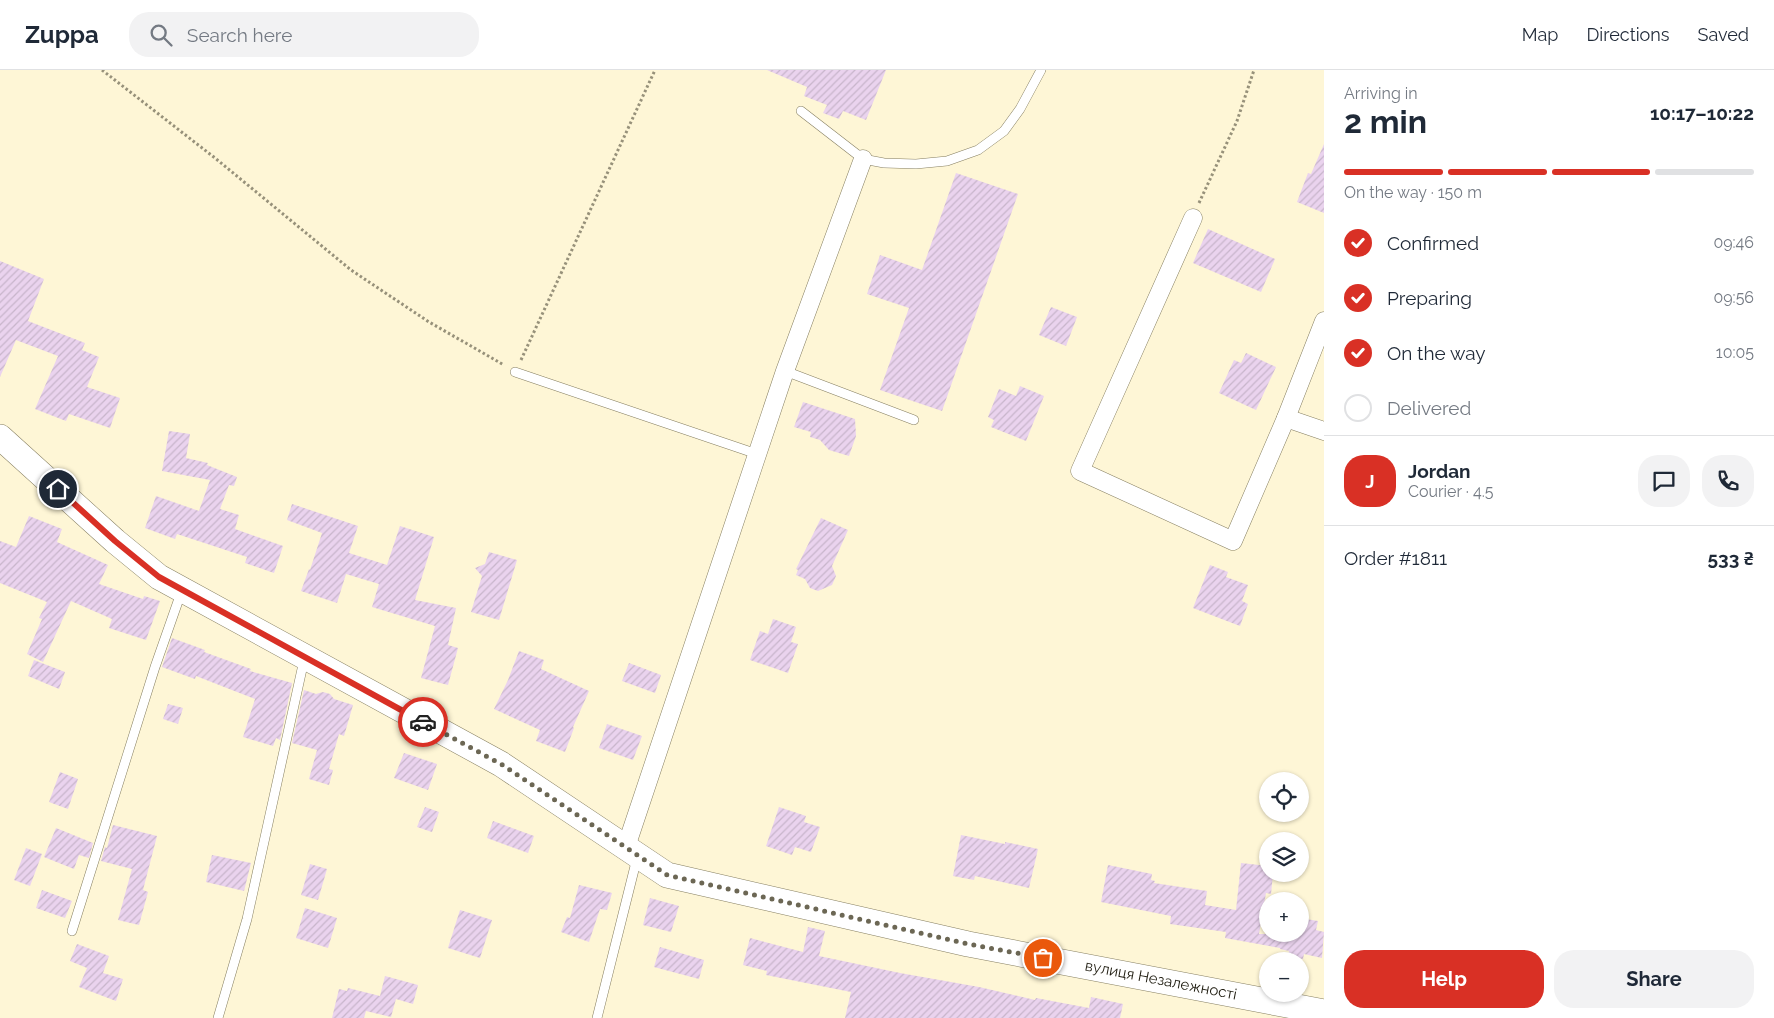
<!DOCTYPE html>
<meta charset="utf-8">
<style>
body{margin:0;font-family:Raleway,sans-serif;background:#f2f2f3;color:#1f2937;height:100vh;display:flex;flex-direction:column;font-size:19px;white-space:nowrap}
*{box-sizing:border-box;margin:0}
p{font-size:16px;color:#747a83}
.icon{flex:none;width:28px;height:28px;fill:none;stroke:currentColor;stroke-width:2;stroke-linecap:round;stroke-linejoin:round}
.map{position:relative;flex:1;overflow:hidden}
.drawer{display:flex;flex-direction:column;background:#fff;width:450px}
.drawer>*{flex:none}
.tools{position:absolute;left:1259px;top:702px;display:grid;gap:10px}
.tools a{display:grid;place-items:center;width:50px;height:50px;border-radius:50%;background:#fff;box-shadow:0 1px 4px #0004;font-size:25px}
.pin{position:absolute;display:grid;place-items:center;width:42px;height:42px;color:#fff;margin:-21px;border:2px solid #fff;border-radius:50%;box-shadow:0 1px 5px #0007}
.courier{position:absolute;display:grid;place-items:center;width:50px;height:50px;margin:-25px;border:4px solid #d93025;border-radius:50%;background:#fff;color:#222;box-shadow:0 1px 6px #0007}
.headline em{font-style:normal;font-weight:700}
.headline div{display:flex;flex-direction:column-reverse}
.headline{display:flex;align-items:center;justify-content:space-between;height:85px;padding:0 20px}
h1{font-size:32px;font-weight:700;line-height:38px}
.bar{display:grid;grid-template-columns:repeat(4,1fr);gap:8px 5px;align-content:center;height:60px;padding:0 20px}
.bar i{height:6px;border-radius:4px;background:#e0e1e3}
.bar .on{background:#d93025}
.bar p{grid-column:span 4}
.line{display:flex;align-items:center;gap:12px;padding:0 20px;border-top:1px solid #e0e1e3}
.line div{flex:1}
.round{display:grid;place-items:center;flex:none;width:52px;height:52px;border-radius:20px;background:#f2f2f3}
ol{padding:0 20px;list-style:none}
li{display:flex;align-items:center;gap:15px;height:55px}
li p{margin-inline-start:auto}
li .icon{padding:5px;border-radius:50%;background:#d93025;color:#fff;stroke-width:4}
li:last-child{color:#747a83}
li i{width:28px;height:28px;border:2px solid #e0e1e3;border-radius:50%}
.action{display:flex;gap:10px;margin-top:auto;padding:10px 20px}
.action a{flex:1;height:58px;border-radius:20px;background:#d93025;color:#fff;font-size:20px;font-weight:700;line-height:58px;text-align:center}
.action a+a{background:#f2f2f3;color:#1f2937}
header{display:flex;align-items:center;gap:30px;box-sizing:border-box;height:70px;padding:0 25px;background:#fff;border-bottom:1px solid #e0e1e3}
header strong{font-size:24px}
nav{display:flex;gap:28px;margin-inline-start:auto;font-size:18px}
.search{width:350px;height:45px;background:#f2f2f3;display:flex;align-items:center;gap:12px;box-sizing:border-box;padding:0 18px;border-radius:20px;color:#747a83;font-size:19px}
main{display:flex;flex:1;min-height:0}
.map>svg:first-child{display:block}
.building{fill:url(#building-hatch)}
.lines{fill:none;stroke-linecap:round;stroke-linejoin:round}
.lane-casing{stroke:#867f61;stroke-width:10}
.street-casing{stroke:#867f61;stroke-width:19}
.secondary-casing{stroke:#867f61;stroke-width:26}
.path{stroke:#97917a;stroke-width:3;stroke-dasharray:2.5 2.5;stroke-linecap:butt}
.lane{stroke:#fff;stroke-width:9}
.street{stroke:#fff;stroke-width:18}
.secondary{stroke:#fff;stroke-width:25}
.done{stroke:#6c6754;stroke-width:5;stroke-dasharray:0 9}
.route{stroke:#d93025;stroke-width:6}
.labels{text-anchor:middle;stroke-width:4;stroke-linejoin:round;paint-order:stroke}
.street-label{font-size:15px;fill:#1d1a0e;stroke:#fff}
</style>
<header>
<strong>Zuppa</strong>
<div class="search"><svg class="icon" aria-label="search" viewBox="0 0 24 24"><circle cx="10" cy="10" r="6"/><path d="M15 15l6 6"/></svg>Search here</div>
<nav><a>Map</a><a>Directions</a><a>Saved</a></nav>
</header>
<main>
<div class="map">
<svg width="1324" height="948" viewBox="0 0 1324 948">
<defs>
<pattern id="building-hatch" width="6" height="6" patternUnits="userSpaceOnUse" patternTransform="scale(1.25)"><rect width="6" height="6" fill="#ead3ee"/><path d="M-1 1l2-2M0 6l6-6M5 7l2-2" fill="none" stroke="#c8b5cb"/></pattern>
</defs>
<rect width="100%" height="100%" fill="#fef6d6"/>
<!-- building -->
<g class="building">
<polygon points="767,0 886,0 866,50 843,41 839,49 823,43 827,35 804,26 807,17"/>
<polygon points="1324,74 1324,143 1297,132 1308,103 1311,104"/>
<polygon points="956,103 1018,124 942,341 880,320 909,238 867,224 880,185 922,200"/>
<polygon points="1208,159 1275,189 1261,222 1193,193"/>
<polygon points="0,191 44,209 28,251 85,273 82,280 99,287 87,317 120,328 110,358 69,344 66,351 35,339 58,286 16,270 0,307"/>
<polygon points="1051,237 1077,247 1066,276 1039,265"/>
<polygon points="1246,283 1276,297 1256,340 1219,323 1234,290 1241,293"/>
<polygon points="1020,316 1044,326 1026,371 991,357 994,350 988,347 999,319 1016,326"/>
<polygon points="803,332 855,349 856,366 849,386 829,380 820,370 810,367 811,362 794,357"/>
<polygon points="169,361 190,364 186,388 208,393 207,395 237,407 234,416 229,415 220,439 239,445 235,459 283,476 274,503 245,493 247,487 177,464 175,469 145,458 156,426 199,441 210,410 162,401"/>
<polygon points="292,434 358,456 349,483 387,495 400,456 434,467 415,530 456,538 448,575 458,578 448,615 421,608 435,556 372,537 379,514 346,504 337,533 301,521 309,499 310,500 322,463 287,450"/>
<polygon points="29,446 62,459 57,472 108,495 99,514 143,529 144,526 160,531 146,570 109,558 112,549 71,531 43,592 27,584 42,549 39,548 47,532 0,513 0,471 16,477"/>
<polygon points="821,448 848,460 832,496 836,506 832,515 818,521 810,518 805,509 796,505 798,500 796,499"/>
<polygon points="489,482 517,490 499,550 471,542 482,506 475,498 485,494"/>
<polygon points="1210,495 1228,502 1226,507 1248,515 1242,531 1248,534 1240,556 1193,538"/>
<polygon points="773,549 796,557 791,572 798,574 788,603 750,590 760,561 768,564"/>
<polygon points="172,568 205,580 204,582 251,599 250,601 292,613 280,670 276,668 273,676 243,667 255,629 196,606 195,609 162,597"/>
<polygon points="519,581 544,590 541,599 589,621 573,657 574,658 565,682 536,671 540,660 494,639 508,610"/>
<polygon points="34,590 65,602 59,619 28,606"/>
<polygon points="629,593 661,605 655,623 622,611"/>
<polygon points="304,620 316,624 323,622 330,624 334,629 353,635 344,666 339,664 329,699 333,700 329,715 309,709 317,680 292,673"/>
<polygon points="168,634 183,638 178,654 163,649"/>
<polygon points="607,654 642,666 633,690 599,678"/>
<polygon points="404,683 437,694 428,720 394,708"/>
<polygon points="60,702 78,709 68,739 49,732"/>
<polygon points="425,737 439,742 432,762 417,757"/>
<polygon points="779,737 806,746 804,752 820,757 811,782 795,777 792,785 766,776"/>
<polygon points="493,751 534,766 528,783 487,768"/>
<polygon points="113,755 157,766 143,820 148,822 139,855 118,850 132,799 101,791 105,777 107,778"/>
<polygon points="56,758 93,773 89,788 79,785 74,799 44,787"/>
<polygon points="961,765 1005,774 1005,772 1038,779 1029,818 975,806 974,810 953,806"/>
<polygon points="26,778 42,784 30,816 14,810"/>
<polygon points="212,785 251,793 244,821 206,812"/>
<polygon points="1241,793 1268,796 1268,804 1273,804 1271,824 1266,823 1259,864 1300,864 1300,848 1318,851 1316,860 1324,862 1322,888 1304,884 1303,889 1288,886 1289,881 1280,879 1280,878 1225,868 1226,862 1170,854 1171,846 1101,832 1108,795 1152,804 1151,810 1155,811 1154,813 1207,821 1205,835 1236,840"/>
<polygon points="310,794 327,799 318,830 301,825"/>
<polygon points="579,815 612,823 607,840 600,839 589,872 561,862 567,847 570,848"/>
<polygon points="42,820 72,831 65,848 36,838"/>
<polygon points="650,828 679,836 671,862 643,855"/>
<polygon points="305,838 337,848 328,878 296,868"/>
<polygon points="460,840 492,850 480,888 448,878"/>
<polygon points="808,857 825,861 819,886 900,903 979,917 1035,930 1036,928 1089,938 1091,927 1123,934 1120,948 845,948 851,922 766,905 767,901 743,895 750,868 803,882"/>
<polygon points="77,874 109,886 103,903 123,909 116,931 79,917 87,898 70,891"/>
<polygon points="660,877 704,890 699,909 654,897"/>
<polygon points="385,906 418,915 413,934 396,929 391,947 366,941 364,948 332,948 339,919 347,921 348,918 380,926"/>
</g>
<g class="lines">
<defs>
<g id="lane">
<polyline points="801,41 863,89 884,93 916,94 947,91 978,80 1004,61 1020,39 1041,0"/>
<polyline points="785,301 914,350"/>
<polyline points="515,302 757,384"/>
<polyline points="72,861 155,597 182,520"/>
<polyline points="218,948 247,849 304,590"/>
<polyline points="597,948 637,788"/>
</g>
<g id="street">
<polyline points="1193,148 1080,401 1233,471 1286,348 1324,251"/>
<polyline points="1286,348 1324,361"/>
<polyline points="626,777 785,301 863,89"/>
</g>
<polyline id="secondary" points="0,367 115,471 159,507 501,694 667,805 968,874 1324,942"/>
</defs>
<!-- lane casing -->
<use href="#lane" class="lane-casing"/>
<!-- street casing -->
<use href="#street" class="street-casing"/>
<!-- secondary casing -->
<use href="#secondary" class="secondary-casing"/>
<!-- path -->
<g class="path">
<polyline points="102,0 215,88 351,200 429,252 504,295"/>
<polyline points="1199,133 1237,51 1254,0"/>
<polyline points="521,290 655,0"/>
</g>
<!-- lane -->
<use href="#lane" class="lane"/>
<!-- street -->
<use href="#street" class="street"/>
<!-- secondary -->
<use href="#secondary" class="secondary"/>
</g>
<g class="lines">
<!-- done -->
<polyline class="done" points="423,652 501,694 667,805 968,874 1043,888"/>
<!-- route -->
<polyline class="route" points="58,419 115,471 159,507 423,652"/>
</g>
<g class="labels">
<!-- street labels -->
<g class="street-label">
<text transform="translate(1161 910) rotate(11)" y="5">вулиця Незалежності</text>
</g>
</g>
</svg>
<div class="tools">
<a><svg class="icon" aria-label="locate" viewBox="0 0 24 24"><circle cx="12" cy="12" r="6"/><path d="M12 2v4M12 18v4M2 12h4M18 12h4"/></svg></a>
<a><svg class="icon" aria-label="layers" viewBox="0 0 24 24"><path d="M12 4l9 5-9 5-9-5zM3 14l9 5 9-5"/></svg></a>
<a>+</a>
<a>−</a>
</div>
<div class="pin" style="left:1043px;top:888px;background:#ea580c"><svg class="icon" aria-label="bag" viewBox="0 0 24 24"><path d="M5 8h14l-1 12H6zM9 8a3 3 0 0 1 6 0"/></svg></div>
<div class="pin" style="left:58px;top:419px;background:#1f2937"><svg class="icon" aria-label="home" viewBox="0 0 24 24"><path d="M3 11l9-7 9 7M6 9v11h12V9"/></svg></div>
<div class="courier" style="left:423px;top:652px"><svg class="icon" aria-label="car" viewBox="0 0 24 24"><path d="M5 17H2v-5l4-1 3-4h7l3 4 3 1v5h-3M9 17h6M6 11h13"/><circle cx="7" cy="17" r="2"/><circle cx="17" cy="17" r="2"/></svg></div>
</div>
<section class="drawer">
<div class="headline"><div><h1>2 min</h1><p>Arriving in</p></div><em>10:17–10:22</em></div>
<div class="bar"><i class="on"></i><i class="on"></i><i class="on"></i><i></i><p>On the way · 150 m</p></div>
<ol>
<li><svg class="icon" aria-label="check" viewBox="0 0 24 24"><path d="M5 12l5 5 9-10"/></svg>Confirmed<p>09:46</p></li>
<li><svg class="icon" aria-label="check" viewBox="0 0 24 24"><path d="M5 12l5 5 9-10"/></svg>Preparing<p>09:56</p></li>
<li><svg class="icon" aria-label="check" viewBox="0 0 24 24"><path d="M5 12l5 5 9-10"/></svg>On the way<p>10:05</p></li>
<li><i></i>Delivered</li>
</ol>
<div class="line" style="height:90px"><b class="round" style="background:#d93025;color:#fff">J</b><div><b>Jordan</b><p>Courier · 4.5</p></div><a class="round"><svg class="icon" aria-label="chat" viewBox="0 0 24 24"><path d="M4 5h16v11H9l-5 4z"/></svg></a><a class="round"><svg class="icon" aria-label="phone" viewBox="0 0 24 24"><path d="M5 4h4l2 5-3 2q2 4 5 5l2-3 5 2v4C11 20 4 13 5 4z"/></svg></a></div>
<div class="line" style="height:65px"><div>Order #1811</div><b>533 ₴</b></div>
<div class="action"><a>Help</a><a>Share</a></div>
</section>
</main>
